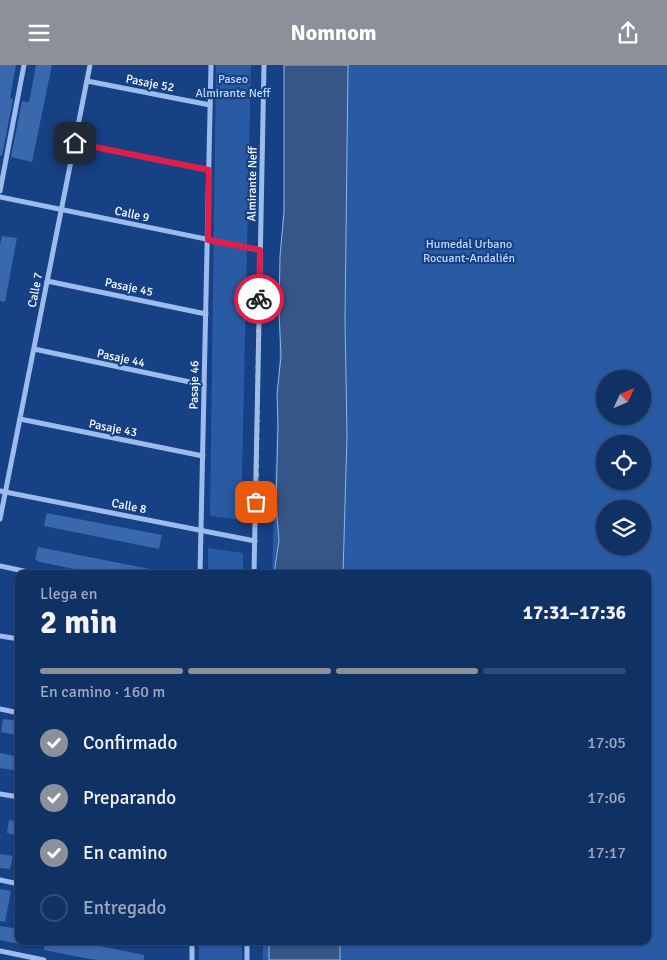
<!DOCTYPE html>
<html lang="es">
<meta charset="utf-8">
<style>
body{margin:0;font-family:Signika,sans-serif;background:#1e3d6c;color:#f1f3f6;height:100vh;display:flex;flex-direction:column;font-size:19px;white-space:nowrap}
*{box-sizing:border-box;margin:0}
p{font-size:16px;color:#9ca9be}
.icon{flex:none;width:28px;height:28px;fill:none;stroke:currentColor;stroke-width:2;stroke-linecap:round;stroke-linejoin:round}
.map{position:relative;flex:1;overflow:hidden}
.side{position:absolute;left:15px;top:505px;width:636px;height:375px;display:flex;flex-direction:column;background:#103163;border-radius:10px;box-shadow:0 1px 4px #0004,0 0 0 1px #304c78}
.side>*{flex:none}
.needle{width:32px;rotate:46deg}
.tools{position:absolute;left:596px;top:305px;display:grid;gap:10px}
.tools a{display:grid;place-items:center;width:55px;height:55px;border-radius:50%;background:#103163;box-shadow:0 1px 4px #0004,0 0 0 1px #304c78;font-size:25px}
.pin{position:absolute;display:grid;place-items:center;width:42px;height:42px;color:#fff;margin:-21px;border-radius:10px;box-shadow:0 2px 8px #0006}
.courier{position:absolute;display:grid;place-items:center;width:50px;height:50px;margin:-25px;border:4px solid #e11d48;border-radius:50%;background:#fff;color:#222;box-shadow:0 1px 6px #0007}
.headline em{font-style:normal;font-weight:700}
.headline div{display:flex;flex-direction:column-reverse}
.headline{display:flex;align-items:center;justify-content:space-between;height:85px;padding:0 25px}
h1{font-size:32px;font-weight:700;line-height:38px}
.bar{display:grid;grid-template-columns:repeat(4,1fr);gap:8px 5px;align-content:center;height:60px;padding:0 25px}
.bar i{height:6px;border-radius:4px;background:#304c78}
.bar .current{background:#8c9099}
.bar p{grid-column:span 4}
ol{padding:0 25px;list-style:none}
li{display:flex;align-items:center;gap:15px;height:55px}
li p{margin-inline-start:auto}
li .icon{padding:5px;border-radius:50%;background:#8c9099;color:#fff;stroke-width:4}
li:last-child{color:#9ca9be}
li i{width:28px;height:28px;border:2px solid #304c78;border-radius:50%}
header{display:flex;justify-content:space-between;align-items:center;height:65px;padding:0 25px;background:#8c9099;color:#fff;font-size:22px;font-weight:700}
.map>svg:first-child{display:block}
.green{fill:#295aa4;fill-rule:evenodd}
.water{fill:#365688;stroke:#8db6f0}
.building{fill:#3a68ac}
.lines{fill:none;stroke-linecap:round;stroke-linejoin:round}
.minor{stroke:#9bbced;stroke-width:5}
.done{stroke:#adbcd4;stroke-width:5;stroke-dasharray:0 9}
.route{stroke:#e11d48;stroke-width:6}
.labels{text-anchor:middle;stroke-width:4.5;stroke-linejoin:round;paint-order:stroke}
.park-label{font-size:12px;fill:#c0d8fa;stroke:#164184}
.street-label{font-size:12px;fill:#fff;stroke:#164184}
</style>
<header><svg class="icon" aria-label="menu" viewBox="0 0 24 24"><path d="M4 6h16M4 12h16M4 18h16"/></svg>Nomnom<svg class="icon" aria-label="share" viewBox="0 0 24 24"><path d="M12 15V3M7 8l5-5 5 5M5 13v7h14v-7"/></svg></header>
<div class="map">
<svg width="667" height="895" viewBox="0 0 667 895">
<rect width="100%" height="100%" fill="#164184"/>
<!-- green -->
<g class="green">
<polygon points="216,0 251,0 241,455 210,451"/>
<path d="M284,0H667V895H263V876H648V509H272L280,262V191L284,135ZM605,314H642V351H605ZM605,379H642V416H605ZM605,444H642V481H605Z"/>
<polygon points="208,483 243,488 243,509 208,509"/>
<rect x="199" y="876" width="43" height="19"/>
</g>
<!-- water -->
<g class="water">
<polygon points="284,0 348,0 345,255 347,371 343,509 274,509 279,475 276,439 278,361 277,329 281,291 279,247 280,191 284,147"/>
<rect x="269" y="876" width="71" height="19"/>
</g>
<!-- building -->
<g class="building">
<polygon points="0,0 16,0 10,33 13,34 2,91 0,90"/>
<polygon points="36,0 52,0 32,97 11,92 22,36 29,37"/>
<polygon points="2,171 17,173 5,237 0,236 0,180"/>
<polygon points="47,448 162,470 159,484 44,461"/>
<polygon points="38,482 150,504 150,509 98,509 40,497 35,495"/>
<polygon points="3,654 19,656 19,671 1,667"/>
<polygon points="0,688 19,692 19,706 0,703"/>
<polygon points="9,755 19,757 19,771 7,768"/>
<polygon points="0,789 13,791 10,804 0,803"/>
<polygon points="0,824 11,826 5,857 0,856"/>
<polygon points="0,861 19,864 19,879 0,875"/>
<polygon points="46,876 75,876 90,879 144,890 144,895 97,895 74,891 44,885"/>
</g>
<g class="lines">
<!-- minor -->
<g class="minor">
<polyline points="87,16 210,40"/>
<polyline points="75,78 209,105"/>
<polyline points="0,126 24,0"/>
<polyline points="0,132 260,185"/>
<polyline points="47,216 206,249"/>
<polyline points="34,284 204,320"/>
<polyline points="20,354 203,391"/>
<polyline points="0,426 255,476"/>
<polyline points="0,454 90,0"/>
<polyline points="0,501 38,509"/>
<polyline points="200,509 211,0"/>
<polyline points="254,509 264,0"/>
<polyline points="0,571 19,574"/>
<polyline points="0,644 19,648"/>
<polyline points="0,729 19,732"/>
<polyline points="0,815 19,819"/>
<polyline points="0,886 44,895"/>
<polyline points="192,895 192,876"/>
<polyline points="247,895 247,876"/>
</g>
</g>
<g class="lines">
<!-- done -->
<polyline class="done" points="256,437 259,234"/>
<!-- route -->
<polyline class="route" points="75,78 209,105 208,175 260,185 259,234"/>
</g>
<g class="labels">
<!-- park labels -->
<g class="park-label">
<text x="233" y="18">Paseo<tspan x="233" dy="14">Almirante Neff</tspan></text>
<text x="469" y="183">Humedal Urbano<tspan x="469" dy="14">Rocuant-Andalién</tspan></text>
</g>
<!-- street labels -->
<g class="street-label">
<text transform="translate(150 18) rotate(11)" y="4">Pasaje 52</text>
<text transform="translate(252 119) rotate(-89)" y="4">Almirante Neff</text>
<text transform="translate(132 149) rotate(12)" y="4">Calle 9</text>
<text transform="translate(129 222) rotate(12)" y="4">Pasaje 45</text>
<text transform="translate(35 225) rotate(-79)" y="4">Calle 7</text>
<text transform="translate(121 293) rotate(12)" y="4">Pasaje 44</text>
<text transform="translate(194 320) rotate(-89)" y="4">Pasaje 46</text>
<text transform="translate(113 363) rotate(11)" y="4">Pasaje 43</text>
<text transform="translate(129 441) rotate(11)" y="4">Calle 8</text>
</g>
</g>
</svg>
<div class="tools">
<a><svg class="needle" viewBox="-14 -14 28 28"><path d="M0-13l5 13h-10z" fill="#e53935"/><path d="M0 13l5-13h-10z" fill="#9ca9be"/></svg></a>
<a><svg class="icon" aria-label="locate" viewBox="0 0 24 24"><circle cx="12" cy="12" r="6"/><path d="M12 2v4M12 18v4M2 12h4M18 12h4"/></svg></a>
<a><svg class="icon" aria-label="layers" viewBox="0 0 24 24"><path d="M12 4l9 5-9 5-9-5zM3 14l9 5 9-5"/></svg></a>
</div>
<div class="pin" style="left:256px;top:437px;background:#ea580c"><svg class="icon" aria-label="bag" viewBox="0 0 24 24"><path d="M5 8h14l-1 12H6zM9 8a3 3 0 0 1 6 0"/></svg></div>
<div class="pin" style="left:75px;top:78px;background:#1f2937"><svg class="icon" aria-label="home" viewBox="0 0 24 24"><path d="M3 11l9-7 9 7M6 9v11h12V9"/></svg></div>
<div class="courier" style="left:259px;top:234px"><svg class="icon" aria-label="bike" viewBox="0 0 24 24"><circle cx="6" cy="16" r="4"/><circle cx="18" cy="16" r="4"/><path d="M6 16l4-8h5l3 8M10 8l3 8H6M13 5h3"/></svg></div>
<section class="side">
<div class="headline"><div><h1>2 min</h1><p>Llega en</p></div><em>17:31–17:36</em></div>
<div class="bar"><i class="current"></i><i class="current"></i><i class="current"></i><i></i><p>En camino · 160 m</p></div>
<ol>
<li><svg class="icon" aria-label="check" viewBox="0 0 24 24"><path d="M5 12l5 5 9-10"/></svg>Confirmado<p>17:05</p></li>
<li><svg class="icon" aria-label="check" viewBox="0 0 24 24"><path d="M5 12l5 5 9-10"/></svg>Preparando<p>17:06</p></li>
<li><svg class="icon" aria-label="check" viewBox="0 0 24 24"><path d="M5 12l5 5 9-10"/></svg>En camino<p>17:17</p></li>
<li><i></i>Entregado</li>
</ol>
</section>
</div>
